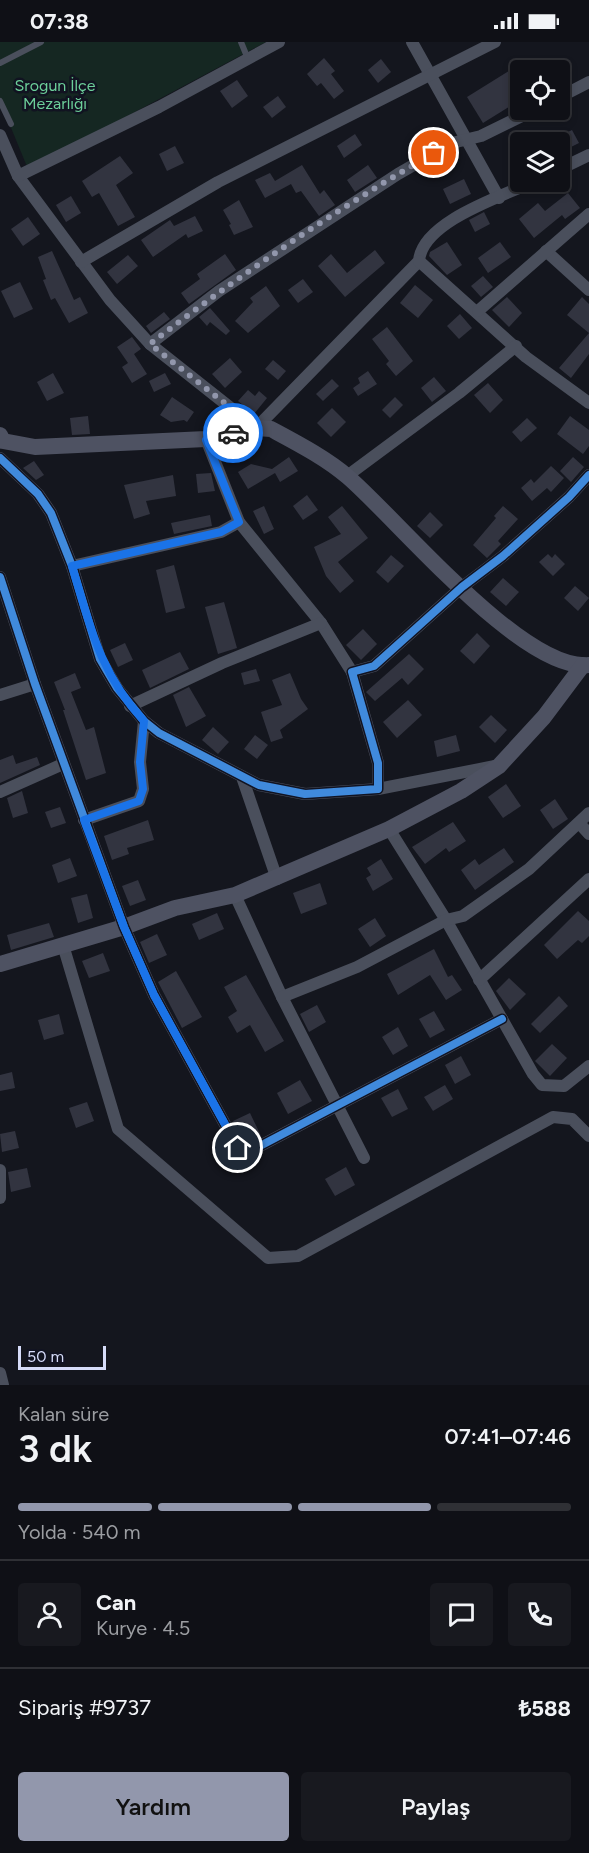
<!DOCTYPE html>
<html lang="tr">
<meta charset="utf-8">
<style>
body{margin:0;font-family:Figtree,sans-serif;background:#18191f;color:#f1f3f6;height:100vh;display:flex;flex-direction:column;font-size:22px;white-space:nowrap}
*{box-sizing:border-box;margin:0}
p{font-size:20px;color:#9b9da1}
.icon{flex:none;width:33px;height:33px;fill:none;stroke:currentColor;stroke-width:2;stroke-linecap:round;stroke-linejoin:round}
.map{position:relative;height:1343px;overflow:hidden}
.sheet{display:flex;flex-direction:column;background:#0f1016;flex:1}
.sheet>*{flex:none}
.controls{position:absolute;left:510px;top:18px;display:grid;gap:12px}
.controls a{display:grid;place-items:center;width:60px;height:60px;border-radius:6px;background:#0f1016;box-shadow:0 3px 9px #0003,0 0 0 2px #2f3035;font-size:30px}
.scale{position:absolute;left:18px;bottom:15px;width:88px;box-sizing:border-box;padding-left:6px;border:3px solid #d6dcf9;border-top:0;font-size:16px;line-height:21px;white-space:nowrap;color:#d6dcf9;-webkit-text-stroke:4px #111321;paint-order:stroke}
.pin{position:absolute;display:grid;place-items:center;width:51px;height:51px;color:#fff;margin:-26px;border:3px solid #fff;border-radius:50%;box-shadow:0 2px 6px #0007}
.courier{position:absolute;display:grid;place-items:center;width:60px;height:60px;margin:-30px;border:4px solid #1a73e8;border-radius:50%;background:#fff;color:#222;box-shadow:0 2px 8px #0007}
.summary em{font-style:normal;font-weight:600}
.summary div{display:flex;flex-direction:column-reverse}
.summary{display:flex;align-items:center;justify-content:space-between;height:102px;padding:0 18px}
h1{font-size:39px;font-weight:600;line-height:45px}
.bar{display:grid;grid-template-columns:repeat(4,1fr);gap:9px 6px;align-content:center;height:72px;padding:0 18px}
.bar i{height:8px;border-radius:4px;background:#2f3035}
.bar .active{background:#9297ac}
.bar p{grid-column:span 4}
.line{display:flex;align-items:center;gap:15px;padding:0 18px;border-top:2px solid #2f3035}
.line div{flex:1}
.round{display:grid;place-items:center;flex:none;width:63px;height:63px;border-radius:6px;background:#18191f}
.action{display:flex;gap:12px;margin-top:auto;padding:12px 18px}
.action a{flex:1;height:69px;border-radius:6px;background:#9297ac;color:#111;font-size:24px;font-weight:600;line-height:69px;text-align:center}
.action a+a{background:#18191f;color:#f1f3f6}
.status{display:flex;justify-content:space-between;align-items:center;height:42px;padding:0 30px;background:#0f1016;direction:ltr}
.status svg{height:16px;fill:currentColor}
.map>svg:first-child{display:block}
.green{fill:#152722}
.building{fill:#323440}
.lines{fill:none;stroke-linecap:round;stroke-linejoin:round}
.lane{stroke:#4a4f5c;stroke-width:6}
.street{stroke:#4a4f5c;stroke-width:12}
.secondary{stroke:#4e5262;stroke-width:16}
.cycleway-casing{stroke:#111321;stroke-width:11}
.cycleway{stroke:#408adc;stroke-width:8}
.done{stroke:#9297ac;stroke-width:6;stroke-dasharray:0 10.8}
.route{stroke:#1a73e8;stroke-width:8}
.labels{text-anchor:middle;stroke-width:5;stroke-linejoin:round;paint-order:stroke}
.park-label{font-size:16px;fill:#6ccf9a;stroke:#111321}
</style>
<div class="status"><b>07:38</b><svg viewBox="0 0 49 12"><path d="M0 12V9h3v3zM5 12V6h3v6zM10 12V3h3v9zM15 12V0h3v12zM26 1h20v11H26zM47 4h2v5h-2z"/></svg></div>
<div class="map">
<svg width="589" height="1343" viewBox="0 0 589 1343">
<rect width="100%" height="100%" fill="#14161e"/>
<!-- green -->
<polygon class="green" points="0,0 266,0 28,127 0,59"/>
<!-- building -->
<g class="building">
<polygon points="324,16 335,29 331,32 344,49 334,57 321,41 317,44 307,32"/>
<polygon points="381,17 391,30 378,41 368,28"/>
<polygon points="520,22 520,58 483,81 467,55"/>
<polygon points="237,38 248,54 232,66 220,49"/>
<polygon points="278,54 286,65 272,76 263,65"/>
<polygon points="572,88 579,101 567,107 560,94"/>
<polygon points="355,92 362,103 344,116 337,104"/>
<polygon points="175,104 184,121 167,129 159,112"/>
<polygon points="120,114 133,131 116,143 135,175 118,184 99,151 92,155 82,139"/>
<polygon points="302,123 320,152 324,148 335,163 319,174 301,149 296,151 291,142 265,156 255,138 270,131 275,139"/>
<polygon points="368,123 377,136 355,150 347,138"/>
<polygon points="464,137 471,152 450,162 443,147"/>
<polygon points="568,151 580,166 565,177 562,173 534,196 519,177 538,161 545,169"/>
<polygon points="71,154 81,171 66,180 56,163"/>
<polygon points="239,158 253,185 234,193 229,183 231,182 223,168"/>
<polygon points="484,170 490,182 475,190 469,178"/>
<polygon points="195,174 203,189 188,196 186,192 153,215 141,198 170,178 174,184"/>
<polygon points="28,175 40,192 23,204 11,187"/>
<polygon points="447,200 462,223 447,233 429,214 430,210"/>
<polygon points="500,200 511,215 488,231 478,216"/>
<polygon points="375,208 385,221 345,255 318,224 331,212 347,231"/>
<polygon points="52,209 74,258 80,255 88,271 69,281 55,256 51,258 43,238 46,237 38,215"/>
<polygon points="225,212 236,228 189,262 181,251 200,237 197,232"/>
<polygon points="128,213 138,224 117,242 107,230"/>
<polygon points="483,234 493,245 481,255 471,244"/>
<polygon points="303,237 313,250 298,261 288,248"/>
<polygon points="20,240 33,267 14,276 1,249"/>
<polygon points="415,243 433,258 418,276 400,261"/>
<polygon points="266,244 280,264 248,291 235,279 253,260 250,256"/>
<polygon points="507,255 522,271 509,285 492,268"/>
<polygon points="582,255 589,262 589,312 571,336 559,326 589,291 567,273"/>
<polygon points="210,266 230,289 226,293 210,280 207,284 199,275"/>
<polygon points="164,270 170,277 151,291 146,284"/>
<polygon points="460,272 472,286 459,297 447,284"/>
<polygon points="387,285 413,319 396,334 386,322 389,319 372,297"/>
<polygon points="132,295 141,307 134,312 147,332 132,341 122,325 128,321 117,305"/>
<polygon points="230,316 242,330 225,346 212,332"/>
<polygon points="273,318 286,329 278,338 265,327"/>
<polygon points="368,329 377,342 358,354 353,346 360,341 358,336"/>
<polygon points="53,331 64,351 47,359 37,340"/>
<polygon points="165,331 171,342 154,350 149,339"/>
<polygon points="434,335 446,349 432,360 421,346"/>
<polygon points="332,337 339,344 323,359 316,352"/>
<polygon points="488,341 503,358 490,371 474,353"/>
<polygon points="248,348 255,354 259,349 267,356 254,372 238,359"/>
<polygon points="172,355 194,370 187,380 184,378 171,380 160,373"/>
<polygon points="395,355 403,363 390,376 382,368"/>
<polygon points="332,366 346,380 331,395 317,381"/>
<polygon points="88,374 90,392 72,393 70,376"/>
<polygon points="570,374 589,388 589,404 583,412 557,392"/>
<polygon points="527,376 537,386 521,400 512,390"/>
<polygon points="289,415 298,429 280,440 275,431 248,447 238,430 251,422 272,427"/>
<polygon points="573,415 584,425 571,440 560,429"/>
<polygon points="34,419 44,433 36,438 23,426"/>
<polygon points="551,424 564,436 551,450 547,446 532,459 521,446 531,437 534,441"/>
<polygon points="211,431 215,449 198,451 196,432"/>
<polygon points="173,433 176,454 146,459 150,472 134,477 124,443"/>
<polygon points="307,453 318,468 303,478 293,464"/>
<polygon points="264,464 274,487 264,492 253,469"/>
<polygon points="342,464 368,496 338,520 354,539 340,551 326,534 314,505 341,492 328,475"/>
<polygon points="503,464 518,477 498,499 501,502 487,516 473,503 496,476 494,474"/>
<polygon points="430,470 443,483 430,496 417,484"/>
<polygon points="210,473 212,484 174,492 171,481"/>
<polygon points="548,512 552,516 555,512 565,522 553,534 539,520"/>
<polygon points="391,513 404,524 388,541 376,530"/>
<polygon points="174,523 185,566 166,571 156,528"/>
<polygon points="503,536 519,550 506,564 490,550"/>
<polygon points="575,544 589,556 578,569 564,556"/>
<polygon points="224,560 237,606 218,612 205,565"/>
<polygon points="363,587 377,602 361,618 346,603"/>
<polygon points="477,591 490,604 474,622 460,609"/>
<polygon points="125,601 133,618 118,625 110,608"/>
<polygon points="180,610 189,627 150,646 142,628"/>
<polygon points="409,612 424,627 408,643 402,636 375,659 366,650"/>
<polygon points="256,627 260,639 244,643 241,631"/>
<polygon points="75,631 81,646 71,650 86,688 94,685 106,731 86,738 63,668 65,668 54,640"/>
<polygon points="290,631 301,657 308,667 280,688 283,696 271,700 261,670 282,663 272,638"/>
<polygon points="189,645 206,674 186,685 173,653"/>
<polygon points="408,658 422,673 397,696 383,680"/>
<polygon points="491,673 507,688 495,701 479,685"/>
<polygon points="213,685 229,700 218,712 202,698"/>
<polygon points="255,693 268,703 257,717 244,707"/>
<polygon points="456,693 460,709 437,715 434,699"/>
<polygon points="13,713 16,722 37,715 40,723 0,741 0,718"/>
<polygon points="506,742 521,764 503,776 488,755"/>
<polygon points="22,749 28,771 13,776 7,756"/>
<polygon points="555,757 568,777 553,787 540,768"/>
<polygon points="60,765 66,781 51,786 45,770"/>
<polygon points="148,778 154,798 127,806 129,812 112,818 104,794"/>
<polygon points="453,780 466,799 449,810 446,806 425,822 412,805"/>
<polygon points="504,806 514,820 475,848 461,828 475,817 479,823"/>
<polygon points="70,816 77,834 58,841 52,823"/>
<polygon points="381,817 393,837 373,849 366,836 371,833 367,826"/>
<polygon points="138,838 146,858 130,864 122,844"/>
<polygon points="320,841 327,862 301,872 293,851"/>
<polygon points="87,852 93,876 78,881 71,856"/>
<polygon points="578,869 589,879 589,894 582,901 578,898 557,917 544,903"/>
<polygon points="217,871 224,887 199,898 192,882"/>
<polygon points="375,876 386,894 370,905 358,887"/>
<polygon points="49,881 54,895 11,908 7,893"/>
<polygon points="157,892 167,913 149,921 140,900"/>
<polygon points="434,907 448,935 452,933 462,948 446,958 430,933 398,953 387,932"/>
<polygon points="103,911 110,929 89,936 82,919"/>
<polygon points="176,929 202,975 182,986 158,940"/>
<polygon points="246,933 284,999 265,1010 250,983 237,991 228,975 237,969 224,945"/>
<polygon points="509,936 526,952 510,968 496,949"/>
<polygon points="559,954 568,964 540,991 531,982"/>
<polygon points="317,963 326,980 309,990 300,972"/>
<polygon points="434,969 445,988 430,996 419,977"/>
<polygon points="59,972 64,992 44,998 38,978"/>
<polygon points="398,985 408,1004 393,1013 382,995"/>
<polygon points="552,1002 567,1016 550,1034 535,1019"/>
<polygon points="461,1014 471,1033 455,1042 445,1023"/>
<polygon points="12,1030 15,1046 0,1049 0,1033"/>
<polygon points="300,1038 312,1059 288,1072 277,1051"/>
<polygon points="445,1043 453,1057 433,1069 424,1055"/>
<polygon points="398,1047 408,1067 392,1075 381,1056"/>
<polygon points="87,1060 94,1079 76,1086 69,1066"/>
<polygon points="250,1071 261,1094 247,1100 243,1099 233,1079"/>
<polygon points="15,1089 19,1106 2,1110 0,1092"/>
<polygon points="346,1125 355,1143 335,1154 325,1137"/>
<polygon points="27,1126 31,1145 11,1150 8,1130"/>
</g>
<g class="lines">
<!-- lane -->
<g class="lane">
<polyline points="241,0 248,17"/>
<polyline points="0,21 41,0"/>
<polyline points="0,59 11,82"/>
</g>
<!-- street -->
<g class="street">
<polyline points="412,0 499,156"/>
<polyline points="560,55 589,40"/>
<path d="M0,93L18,134L110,258L150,302L256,386L419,219C422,180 500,155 533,140"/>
<polyline points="560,127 589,113"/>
<polyline points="18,134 159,65 279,0"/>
<polyline points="546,209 589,248"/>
<polyline points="419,219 526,315 589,361"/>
<polyline points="81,220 218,140 495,0"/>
<polyline points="478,269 589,172"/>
<polyline points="150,302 219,249 398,132 452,101 481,94 534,68"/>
<polyline points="206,397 239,480 321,581 352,630"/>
<polyline points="0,416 38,452 51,471 72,524 100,617 117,646 144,679 159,691 259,743 305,752 378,747 378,721 352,630 374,624 462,545 503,514 569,455 589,433"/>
<polyline points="347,434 459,351 516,304"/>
<polyline points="72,524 221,490 239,480"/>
<polyline points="0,535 35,642 124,885 154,953 238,1106 247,1108 258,1105 502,977"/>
<polyline points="0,653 35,642"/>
<polyline points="130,664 222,621 321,581"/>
<polyline points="242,735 277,837"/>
<polyline points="378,747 495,724"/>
<polyline points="0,750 63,722"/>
<polyline points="84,778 139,759 143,747 140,720 144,679"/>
<polyline points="579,781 589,792"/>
<polyline points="389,787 446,878 533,1032 542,1043 564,1044 589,1024"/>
<polyline points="235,853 282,955 364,1116"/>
<polyline points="63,903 118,1087 268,1216 298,1214 553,1075 572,1077 589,1094"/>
<polyline points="479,938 589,837"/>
<polyline points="282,955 357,925 446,878 463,874 529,827 589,771"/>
<polyline points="0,1128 0,1156"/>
<polyline points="0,1331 3,1343"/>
</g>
<!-- secondary -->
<g class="secondary">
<path d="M0,393L3,399L35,405L206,397L256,386L271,387C297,401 326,416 348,435C399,479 523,630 589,623"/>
<polyline points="0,922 124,885 175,866 235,853 389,787 461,749 499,724 544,675 583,623"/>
</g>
<defs>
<g id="cycleway">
<polyline points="0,416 38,452 51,471 72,524 100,617 117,646 144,679 159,691 259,743 305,752 378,747 378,721 352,630 374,624 462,545 503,514 569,455 589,433"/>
<polyline points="0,535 35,642 124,885 154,953 238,1106 247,1108 258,1105 502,977"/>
</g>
</defs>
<!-- cycleway casing -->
<use href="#cycleway" class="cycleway-casing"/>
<!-- cycleway -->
<use href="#cycleway" class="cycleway"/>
</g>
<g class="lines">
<!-- done -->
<path class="done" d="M233,391L256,386L150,302C241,232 335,168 434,111"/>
<!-- route -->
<path class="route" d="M233,391L206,398L239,480L221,490L72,524C90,584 100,632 144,679L140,720L143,747L139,759L84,778L124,885L154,953L238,1106"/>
</g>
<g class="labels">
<!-- park labels -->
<g class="park-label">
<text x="55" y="49">Srogun İlçe<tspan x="55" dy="18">Mezarlığı</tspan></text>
</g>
</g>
</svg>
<div class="controls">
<a><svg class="icon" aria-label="locate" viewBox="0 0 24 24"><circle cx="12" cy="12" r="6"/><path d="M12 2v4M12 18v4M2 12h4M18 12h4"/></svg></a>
<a><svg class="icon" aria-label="layers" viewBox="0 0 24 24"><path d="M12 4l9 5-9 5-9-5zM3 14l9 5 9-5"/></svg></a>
</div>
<div class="scale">50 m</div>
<div class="pin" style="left:434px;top:111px;background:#ea580c"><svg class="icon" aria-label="bag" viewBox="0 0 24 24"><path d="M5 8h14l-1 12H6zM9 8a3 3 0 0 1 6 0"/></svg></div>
<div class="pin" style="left:238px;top:1106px;background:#1f2937"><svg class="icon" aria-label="home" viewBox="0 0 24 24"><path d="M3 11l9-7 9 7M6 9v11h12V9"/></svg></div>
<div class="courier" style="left:233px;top:391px"><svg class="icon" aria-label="car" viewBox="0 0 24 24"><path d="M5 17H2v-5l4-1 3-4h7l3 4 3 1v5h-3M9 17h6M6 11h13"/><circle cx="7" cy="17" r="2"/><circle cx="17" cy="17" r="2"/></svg></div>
</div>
<section class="sheet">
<div class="summary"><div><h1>3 dk</h1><p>Kalan süre</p></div><em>07:41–07:46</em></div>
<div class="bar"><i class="active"></i><i class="active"></i><i class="active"></i><i></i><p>Yolda · 540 m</p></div>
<div class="line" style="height:108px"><a class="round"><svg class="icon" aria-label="person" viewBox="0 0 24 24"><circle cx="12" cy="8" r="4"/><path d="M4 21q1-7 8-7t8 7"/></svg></a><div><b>Can</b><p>Kurye · 4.5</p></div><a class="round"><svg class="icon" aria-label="chat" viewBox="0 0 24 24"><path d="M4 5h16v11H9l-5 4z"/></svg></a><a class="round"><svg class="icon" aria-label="phone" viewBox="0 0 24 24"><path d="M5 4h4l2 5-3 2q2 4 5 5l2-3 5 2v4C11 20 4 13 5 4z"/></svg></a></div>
<div class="line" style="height:78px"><div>Sipariş #9737</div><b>₺588</b></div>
<div class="action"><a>Yardım</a><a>Paylaş</a></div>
</section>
